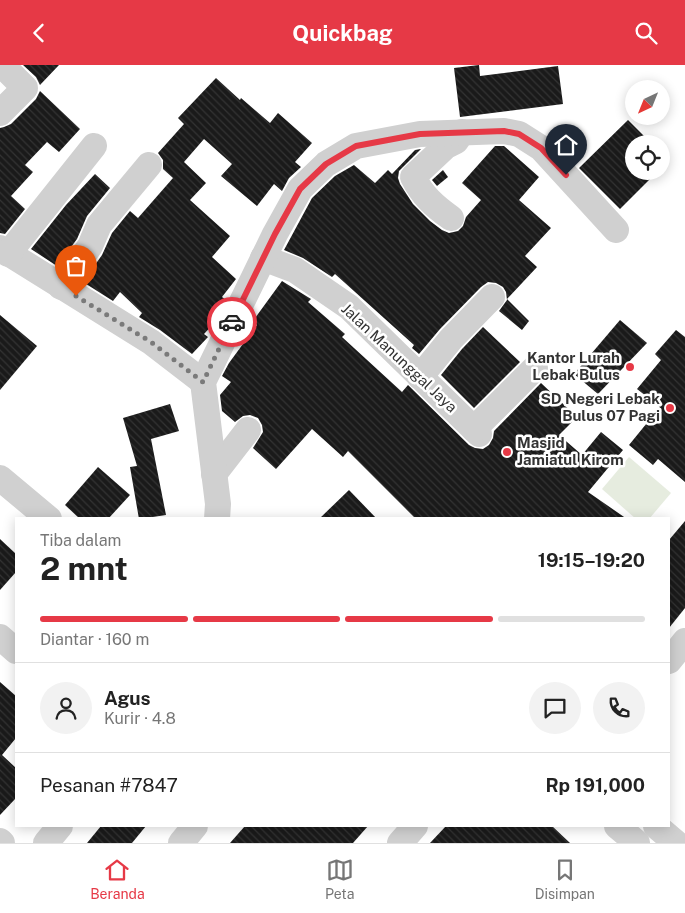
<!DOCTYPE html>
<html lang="id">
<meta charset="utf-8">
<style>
body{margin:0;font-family:"Public Sans",sans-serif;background:#f2f2f2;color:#222;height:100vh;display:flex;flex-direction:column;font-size:19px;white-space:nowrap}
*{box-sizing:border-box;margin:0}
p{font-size:16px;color:#767676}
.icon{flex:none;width:28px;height:28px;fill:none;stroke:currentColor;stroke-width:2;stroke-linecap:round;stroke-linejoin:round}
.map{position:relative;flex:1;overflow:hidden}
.drawer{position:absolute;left:15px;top:452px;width:655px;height:310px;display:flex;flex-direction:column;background:#fff;border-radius:0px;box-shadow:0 2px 12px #0003}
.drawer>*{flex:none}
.needle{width:32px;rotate:223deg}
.controls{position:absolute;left:625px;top:15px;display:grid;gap:10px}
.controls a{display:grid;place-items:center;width:45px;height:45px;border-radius:50%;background:#fff;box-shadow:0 2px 12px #0003;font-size:25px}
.pin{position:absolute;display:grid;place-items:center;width:42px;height:42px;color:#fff;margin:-51px -21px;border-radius:50% 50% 50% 0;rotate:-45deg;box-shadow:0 0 5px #0007}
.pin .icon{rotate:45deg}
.courier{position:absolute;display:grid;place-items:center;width:50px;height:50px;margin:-25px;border:4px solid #e63946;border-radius:50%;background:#fff;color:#222;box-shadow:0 1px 6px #0007}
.headline em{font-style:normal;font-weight:700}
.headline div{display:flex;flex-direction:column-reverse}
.headline{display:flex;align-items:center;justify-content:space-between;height:85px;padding:0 25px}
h1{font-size:32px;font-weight:700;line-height:38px}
.bar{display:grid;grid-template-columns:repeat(4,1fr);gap:8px 5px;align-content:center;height:60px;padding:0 25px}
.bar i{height:6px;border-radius:4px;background:#e0e0e0}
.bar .active{background:#e63946}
.bar p{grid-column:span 4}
.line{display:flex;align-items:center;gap:12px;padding:0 25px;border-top:1px solid #e0e0e0}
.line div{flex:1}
.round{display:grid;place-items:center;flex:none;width:52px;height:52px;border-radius:26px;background:#f2f2f2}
header{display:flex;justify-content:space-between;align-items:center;height:65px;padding:0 25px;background:#e63946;color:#fff;font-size:22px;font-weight:700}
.tabs{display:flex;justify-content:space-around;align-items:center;height:70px;border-top:1px solid #e0e0e0;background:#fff;font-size:14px;color:#767676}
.tabs a{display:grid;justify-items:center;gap:2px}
.tabs .active{color:#e63946}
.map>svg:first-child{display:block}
.grass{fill:#e6ecdf}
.building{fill:url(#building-back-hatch)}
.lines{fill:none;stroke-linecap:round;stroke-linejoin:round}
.minor{stroke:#d0d0d0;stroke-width:26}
.done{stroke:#7a7a7a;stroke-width:5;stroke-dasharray:0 9}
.route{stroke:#e63946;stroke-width:6}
.poi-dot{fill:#e63946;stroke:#fff;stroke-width:2}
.labels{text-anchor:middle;stroke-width:5;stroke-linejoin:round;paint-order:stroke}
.street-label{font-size:15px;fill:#333;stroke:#fff}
.poi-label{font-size:15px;font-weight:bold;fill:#333;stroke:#fff;text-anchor:end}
</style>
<header><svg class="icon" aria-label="back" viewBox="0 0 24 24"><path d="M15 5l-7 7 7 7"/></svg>Quickbag<svg class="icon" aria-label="search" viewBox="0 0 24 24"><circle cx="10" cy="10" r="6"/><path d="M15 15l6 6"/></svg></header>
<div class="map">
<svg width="685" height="778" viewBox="0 0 685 778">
<defs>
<pattern id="building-back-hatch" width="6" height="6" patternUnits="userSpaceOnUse" patternTransform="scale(1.25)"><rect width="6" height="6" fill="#1a1a1a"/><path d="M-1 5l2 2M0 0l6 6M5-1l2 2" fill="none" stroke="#333"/></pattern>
</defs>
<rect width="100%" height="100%" fill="#fff"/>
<!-- grass -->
<polygon class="grass" points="629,392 671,428 649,454 636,454 602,424"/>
<!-- building -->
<g class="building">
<polygon points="23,0 59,0 40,20 36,12"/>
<polygon points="479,0 480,11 558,1 563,39 460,52 454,3"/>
<polygon points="216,13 240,35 241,33 270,58 278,48 312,78 295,97 301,102 289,113 282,126 274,119 257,141 221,111 232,99 204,74 184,97 206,118 190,135 230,171 212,192 236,214 222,232 226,235 217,249 219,250 216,256 204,269 208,272 192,289 160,265 139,252 142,248 120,227 113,236 83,217 102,190 112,168 130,146 138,153 173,113 163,104 163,95 158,88 184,59 178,53"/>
<polygon points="40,26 80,64 59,87 47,77 25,100 33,107 11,131 25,144 5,169 0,168 0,63 4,62 11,59 36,34"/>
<polygon points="628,55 652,79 634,79 634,106 658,106 620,144 579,103"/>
<polygon points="495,81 504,81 539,112 519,135 551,163 525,191 537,202 507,234 529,256 522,265 499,246 507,235 506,227 503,222 496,218 488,217 481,222 440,264 419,289 412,283 414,280 335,209 332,212 303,193 284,185 312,133 335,111 354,100 375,118 388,105 392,109 415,85 421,84 399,106 398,113 400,119 413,139 430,156 442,165 449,168 458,166 463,161 466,152 481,135 462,118"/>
<polygon points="443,105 448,112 437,121 432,115"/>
<polygon points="95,109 110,123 87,151 77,174 57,201 31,184 66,140"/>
<polygon points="282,216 311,234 308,237 345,269 342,272 402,327 408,320 469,380 475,383 483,384 489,380 493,373 494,366 541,318 577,352 559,370 582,390 601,367 623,385 588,427 627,454 416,454 348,386 343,392 312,364 276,404 253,383 263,367 262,360 258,353 250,350 243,351 235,357 222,346 220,330 231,317 222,311 229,298 257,260 253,256"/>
<polygon points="0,250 37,281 0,325"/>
<polygon points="620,255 647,278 598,329 574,309"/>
<polygon points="483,262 520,297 474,343 441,310 462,284"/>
<polygon points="676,265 685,272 685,417 658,394 653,400 629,380 660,342 637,324 661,295 655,289"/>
<polygon points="170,339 179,366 151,374 166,450 139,454 130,402 137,401 123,353"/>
<polygon points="98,402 130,430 108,454 80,454 65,440"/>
<polygon points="349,425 377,454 319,454"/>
<polygon points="685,456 685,543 669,563 669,475"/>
<polygon points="0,474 16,489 16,507 0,525"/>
<polygon points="0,617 16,631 16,673 2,690 16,703 16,733 0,750"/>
<polygon points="101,761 146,761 132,778 87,778"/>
<polygon points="245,761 368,761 353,778 230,778"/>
<polygon points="446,761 552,761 570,778 430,778"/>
</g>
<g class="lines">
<!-- minor -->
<g class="minor">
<polyline points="0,48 25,23 2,0"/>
<path d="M451,153C434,141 422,130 413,112L446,81L456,76L462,67"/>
<polyline points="0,183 151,277 203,317"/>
<polyline points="8,189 94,81"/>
<polyline points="263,193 295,205 349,242 479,369"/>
<polyline points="61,222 90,181 99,160 149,100"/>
<polyline points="420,312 451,274 492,232"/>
<polyline points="474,364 535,303"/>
<polyline points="214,409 248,365"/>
<polyline points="0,413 49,454"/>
<polyline points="217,454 218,439 203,317 275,169 300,124 326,99 356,81 420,69 504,66 519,69 541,83 616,165"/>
<polyline points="0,572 16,586"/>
<polyline points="669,596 685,576"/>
<polyline points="617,761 637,778"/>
<polyline points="656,761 676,778"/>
<polyline points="0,776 2,778"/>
<polyline points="46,778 60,761"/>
<polyline points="181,778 195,761"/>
<polyline points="400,778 415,761"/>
</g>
</g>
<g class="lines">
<!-- done -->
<polyline class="done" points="76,231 151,277 203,317 232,257"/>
<!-- route -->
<polyline class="route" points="232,257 275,169 300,124 326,99 356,81 420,69 504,66 519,69 541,83 566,110"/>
</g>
<!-- markers -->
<g class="poi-dot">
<circle cx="630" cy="302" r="5"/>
<circle cx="670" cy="343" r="5"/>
<circle cx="507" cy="387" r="5"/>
</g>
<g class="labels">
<!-- street labels -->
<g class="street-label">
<text transform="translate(399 293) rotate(43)" y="5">Jalan Manunggal Jaya</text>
</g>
<!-- poi labels -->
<g class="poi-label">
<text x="620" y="298">Kantor Lurah<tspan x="620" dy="17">Lebak Bulus</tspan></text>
<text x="660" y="339">SD Negeri Lebak<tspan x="660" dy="17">Bulus 07 Pagi</tspan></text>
<text x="517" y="383" text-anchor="start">Masjid<tspan x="517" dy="17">Jamiatul Kirom</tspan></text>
</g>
</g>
</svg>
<div class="controls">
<a><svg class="needle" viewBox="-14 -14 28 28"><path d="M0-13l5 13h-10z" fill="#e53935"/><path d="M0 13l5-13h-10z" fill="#767676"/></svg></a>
<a><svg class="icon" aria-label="locate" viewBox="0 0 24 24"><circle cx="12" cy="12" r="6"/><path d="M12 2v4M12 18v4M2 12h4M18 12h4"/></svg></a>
</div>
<div class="pin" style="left:76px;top:231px;background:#ea580c"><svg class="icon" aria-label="bag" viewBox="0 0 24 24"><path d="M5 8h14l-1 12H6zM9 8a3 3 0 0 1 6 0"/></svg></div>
<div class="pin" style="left:566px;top:110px;background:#1f2937"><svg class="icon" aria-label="home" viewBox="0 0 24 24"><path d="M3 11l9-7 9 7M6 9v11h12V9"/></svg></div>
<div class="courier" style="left:232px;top:257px"><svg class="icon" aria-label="car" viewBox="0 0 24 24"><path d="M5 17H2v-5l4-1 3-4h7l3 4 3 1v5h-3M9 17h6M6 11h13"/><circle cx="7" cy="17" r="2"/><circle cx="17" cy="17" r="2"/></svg></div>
<section class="drawer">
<div class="headline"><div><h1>2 mnt</h1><p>Tiba dalam</p></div><em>19:15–19:20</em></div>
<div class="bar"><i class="active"></i><i class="active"></i><i class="active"></i><i></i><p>Diantar · 160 m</p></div>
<div class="line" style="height:90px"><a class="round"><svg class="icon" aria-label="person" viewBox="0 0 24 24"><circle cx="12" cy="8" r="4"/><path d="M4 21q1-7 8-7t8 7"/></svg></a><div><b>Agus</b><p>Kurir · 4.8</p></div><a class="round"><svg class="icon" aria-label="chat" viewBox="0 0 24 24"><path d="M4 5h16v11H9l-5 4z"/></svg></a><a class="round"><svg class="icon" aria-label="phone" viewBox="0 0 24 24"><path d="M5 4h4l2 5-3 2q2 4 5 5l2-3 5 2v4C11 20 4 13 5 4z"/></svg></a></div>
<div class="line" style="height:65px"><div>Pesanan #7847</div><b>Rp 191,000</b></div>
</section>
</div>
<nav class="tabs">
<a class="active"><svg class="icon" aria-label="home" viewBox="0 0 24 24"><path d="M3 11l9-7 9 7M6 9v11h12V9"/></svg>Beranda</a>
<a><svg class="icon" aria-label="map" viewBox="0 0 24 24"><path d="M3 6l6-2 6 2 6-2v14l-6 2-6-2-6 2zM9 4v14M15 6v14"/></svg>Peta</a>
<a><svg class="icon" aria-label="saved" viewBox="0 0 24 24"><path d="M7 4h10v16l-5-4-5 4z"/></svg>Disimpan</a>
</nav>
